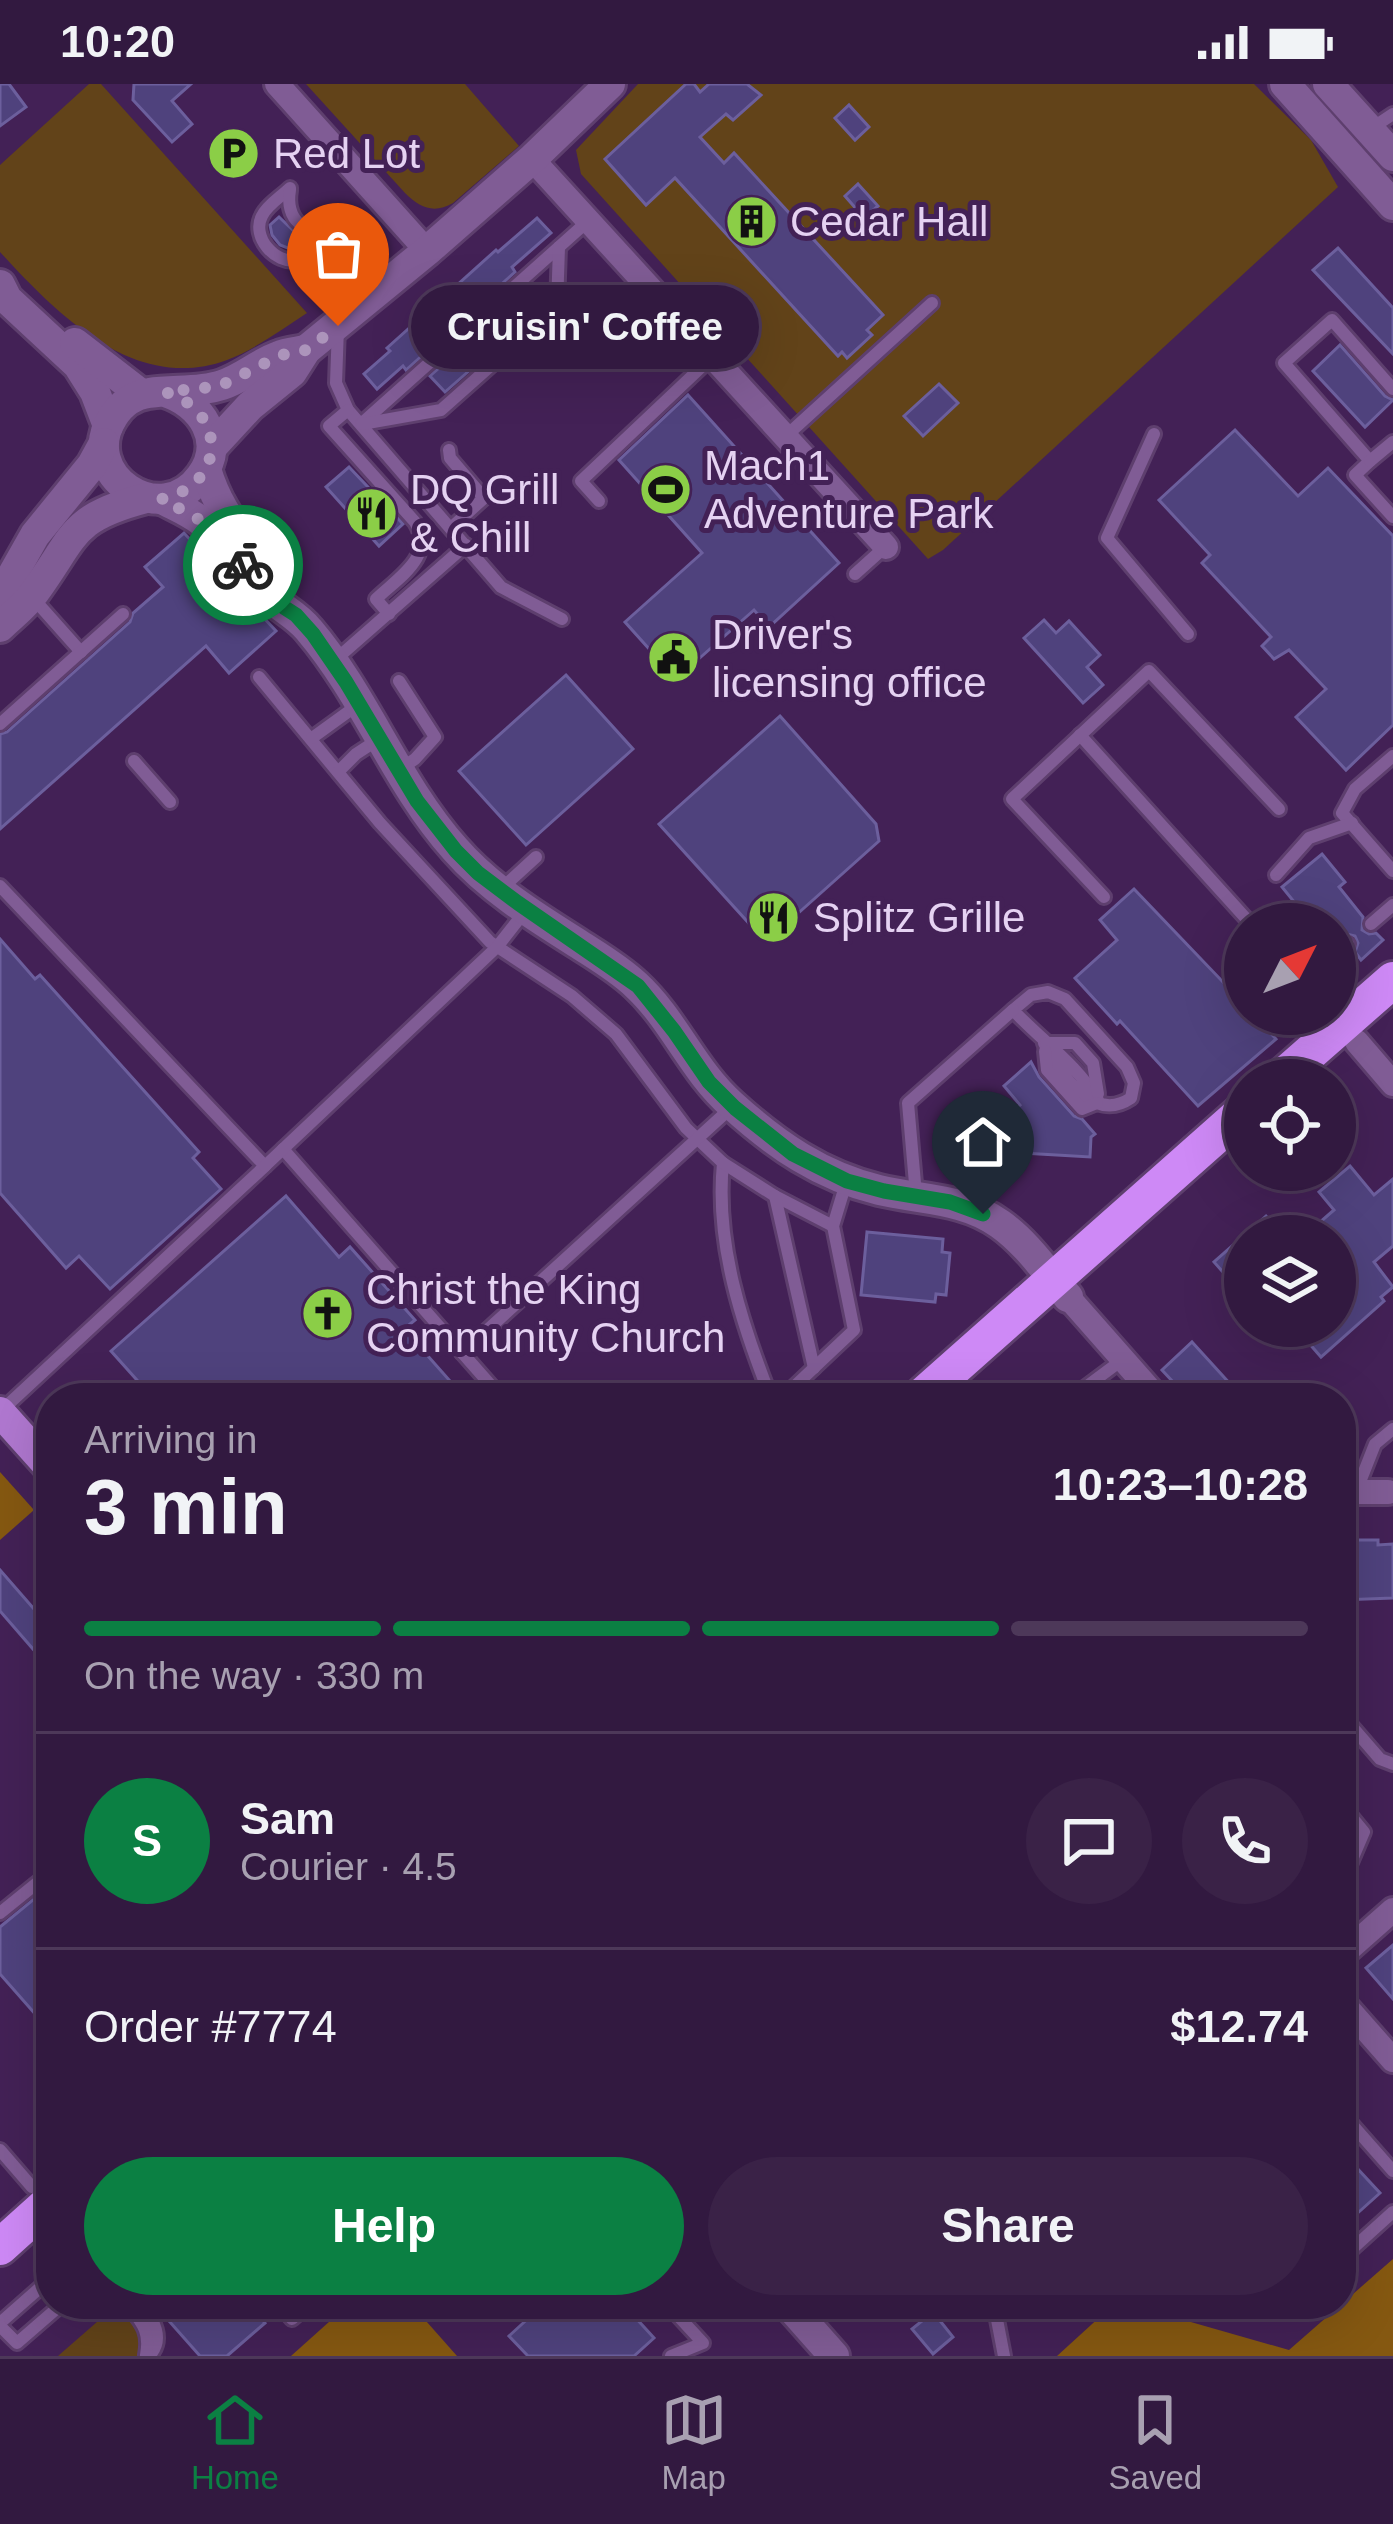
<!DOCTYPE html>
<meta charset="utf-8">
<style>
body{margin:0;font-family:Arial,sans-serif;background:#3a2247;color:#f1f3f6;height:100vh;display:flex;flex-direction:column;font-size:45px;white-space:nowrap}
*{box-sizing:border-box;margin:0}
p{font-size:39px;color:#a8a0b1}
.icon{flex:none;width:66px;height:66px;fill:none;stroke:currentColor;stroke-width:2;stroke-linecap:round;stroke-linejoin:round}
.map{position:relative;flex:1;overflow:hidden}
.sheet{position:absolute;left:36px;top:1299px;width:1320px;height:936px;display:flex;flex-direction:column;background:#321940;border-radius:48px;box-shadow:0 12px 48px #0002,0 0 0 3px #4d3859}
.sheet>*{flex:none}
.needle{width:78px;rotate:48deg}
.tools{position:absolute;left:1224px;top:819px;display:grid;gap:24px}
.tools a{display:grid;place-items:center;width:132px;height:132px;border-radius:50%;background:#321940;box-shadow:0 12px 48px #0002,0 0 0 3px #4d3859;font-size:60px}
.pin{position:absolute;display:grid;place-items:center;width:102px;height:102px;color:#fff;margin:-123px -51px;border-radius:50% 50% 50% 0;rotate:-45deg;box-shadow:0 0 12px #0007}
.pin .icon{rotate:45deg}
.courier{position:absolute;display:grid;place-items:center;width:120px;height:120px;margin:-60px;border:9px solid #0b8043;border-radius:50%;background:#fff;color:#222;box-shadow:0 3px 15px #0007}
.bubble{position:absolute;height:84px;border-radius:42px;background:#321940;box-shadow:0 12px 48px #0002,0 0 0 3px #4d3859;font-size:39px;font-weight:600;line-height:84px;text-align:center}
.summary em{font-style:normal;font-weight:600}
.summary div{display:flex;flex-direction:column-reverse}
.summary{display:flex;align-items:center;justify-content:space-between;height:204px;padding:0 48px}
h1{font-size:78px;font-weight:600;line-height:90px}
.bar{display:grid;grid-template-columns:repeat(4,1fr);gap:18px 12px;align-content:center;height:144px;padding:0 48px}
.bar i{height:15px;border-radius:9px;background:#4d3859}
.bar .on{background:#0b8043}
.bar p{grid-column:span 4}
.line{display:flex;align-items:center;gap:30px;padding:0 48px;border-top:3px solid #4d3859}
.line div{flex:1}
.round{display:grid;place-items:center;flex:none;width:126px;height:126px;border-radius:63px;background:#3a2247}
.button{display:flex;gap:24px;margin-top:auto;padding:24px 48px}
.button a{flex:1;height:138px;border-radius:72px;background:#0b8043;color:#fff;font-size:48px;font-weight:600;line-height:138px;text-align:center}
.button a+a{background:#3a2247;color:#f1f3f6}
.status{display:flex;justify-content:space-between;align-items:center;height:84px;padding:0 60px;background:#321940;direction:ltr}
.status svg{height:33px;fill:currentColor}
.dock{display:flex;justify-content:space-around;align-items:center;height:168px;border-top:3px solid #4d3859;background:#321940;font-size:33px;color:#a8a0b1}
.dock a{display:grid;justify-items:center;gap:6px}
.dock .on{color:#0b8043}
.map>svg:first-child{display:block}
.green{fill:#624319}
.forest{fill:#855811}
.building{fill:#4f427d;stroke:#6c5f9d;stroke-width:3}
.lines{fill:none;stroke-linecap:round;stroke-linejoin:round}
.lane-casing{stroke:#5e3f6e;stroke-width:18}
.street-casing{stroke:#5e3f6e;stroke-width:30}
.secondary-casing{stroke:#5e3f6e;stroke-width:36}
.primary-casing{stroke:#5e3f6e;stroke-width:36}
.highway-casing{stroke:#5e3f6e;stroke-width:42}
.lane{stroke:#805c95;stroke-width:12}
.street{stroke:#805c95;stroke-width:24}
.secondary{stroke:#805c95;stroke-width:30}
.primary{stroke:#af77cf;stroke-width:30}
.highway{stroke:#ce89f6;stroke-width:36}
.done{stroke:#ac94bb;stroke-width:12;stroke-dasharray:0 21.6}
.route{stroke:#0b8043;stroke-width:15}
.labels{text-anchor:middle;stroke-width:10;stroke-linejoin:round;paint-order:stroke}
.poi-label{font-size:42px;fill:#e5d2f2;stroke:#432156;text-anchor:start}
</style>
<div class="status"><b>10:20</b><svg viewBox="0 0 49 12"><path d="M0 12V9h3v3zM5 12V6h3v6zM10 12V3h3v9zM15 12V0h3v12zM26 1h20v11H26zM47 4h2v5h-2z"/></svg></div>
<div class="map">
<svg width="1393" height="2272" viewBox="0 0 1393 2272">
<rect width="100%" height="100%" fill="#432156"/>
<!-- green -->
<g class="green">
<path d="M89,0H101L307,229C282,245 256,265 227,276C135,310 57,230 0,168V81Z"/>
<path d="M306,0H465L519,62L453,119C434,130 420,124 405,109Z"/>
<polygon points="638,0 1254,0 1311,56 1338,103 943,466 928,475 581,90 576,66"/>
<path d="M126,2228C139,2243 148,2253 138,2272H58L105,2231L111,2238Z"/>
</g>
<!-- forest -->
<g class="forest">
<polygon points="0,1388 34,1426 0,1456"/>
<polygon points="1393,2175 1393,2272 1057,2272 1114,2220 1128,2220 1289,2266"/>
<polygon points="349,2220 411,2220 457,2272 291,2272"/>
</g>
<!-- building -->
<g class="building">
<polygon points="0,0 9,0 26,23 0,42"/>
<polygon points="134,0 191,0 172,17 192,40 172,58 133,16"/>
<polygon points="686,0 694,0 700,8 709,0 747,0 761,11 733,36 726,30 700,53 724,79 734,69 883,231 867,246 872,251 847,274 842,268 838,272 675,94 646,121 605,75"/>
<polygon points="849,21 869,43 855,56 835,34"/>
<polygon points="858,100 878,122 864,134 845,112"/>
<polygon points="279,133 301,154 301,159 293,166 280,161 272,151 270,141"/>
<polygon points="537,134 551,149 512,183 515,188 406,286 403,282 377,305 364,290 390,267 387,264 496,166 498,168"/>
<polygon points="1338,164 1393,224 1393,270 1313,186"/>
<polygon points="515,217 530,233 445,308 430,292"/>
<polygon points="1340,261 1385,312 1393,316 1365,343 1313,287"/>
<polygon points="939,300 958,319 923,352 904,332"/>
<polygon points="688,311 839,479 769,543 754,526 676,595 625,538 702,469 619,376"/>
<polygon points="1235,346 1298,412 1328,384 1393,452 1393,641 1346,686 1296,633 1326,605 1289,566 1274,575 1262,562 1271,553 1202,479 1210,471 1159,416"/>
<polygon points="349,383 403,440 379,462 326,403"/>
<polygon points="184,449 276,547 229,589 206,562 0,745 0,650 7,648 130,538 133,529 163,503 145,483"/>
<polygon points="1044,536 1056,549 1069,537 1100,571 1087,583 1103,601 1083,619 1024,554"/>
<polygon points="566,591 633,665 526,761 459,687"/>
<polygon points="780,632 876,740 879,757 776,849 755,846 659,740"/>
<polygon points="1322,770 1345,798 1339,803 1363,833 1362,846 1369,850 1376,849 1383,856 1361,876 1355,868 1358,859 1355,852 1347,850 1341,852 1335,846 1335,840 1312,840 1282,803"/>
<polygon points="1134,805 1245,921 1245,930 1253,930 1276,955 1198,1022 1120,937 1117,940 1075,894 1117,856 1100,836"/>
<polygon points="0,855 35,895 40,891 199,1068 193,1074 221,1105 110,1205 79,1172 66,1184 0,1109"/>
<polygon points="1031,978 1039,993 1074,1032 1082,1035 1095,1050 1091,1053 1090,1073 1023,1069 1024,1048 1009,1031 1020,1021 1004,1002"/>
<polygon points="1350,1082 1374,1111 1393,1095 1393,1162 1374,1178 1393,1203 1381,1213 1384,1217 1321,1273 1294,1242 1335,1242 1335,1152 1304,1152 1334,1126 1319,1108"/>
<polygon points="286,1112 339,1173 350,1163 415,1236 404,1245 465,1314 153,1314 111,1267"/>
<polygon points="1266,1132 1284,1152 1245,1152 1245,1213 1214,1178"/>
<polygon points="867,1148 943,1155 942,1168 950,1169 946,1211 936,1210 935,1218 861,1211"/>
<polygon points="1192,1258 1243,1314 1188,1314 1162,1286"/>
<polygon points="1354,1456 1378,1456 1378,1461 1393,1460 1393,1514 1341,1516 1341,1464 1355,1463"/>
<polygon points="0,1486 34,1525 39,1520 51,1533 51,1549 33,1565 0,1527"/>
<polygon points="40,1810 51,1823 51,1948 0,1890 0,1843"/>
<polygon points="1393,1861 1393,1915 1366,1884"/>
<polygon points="1341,2073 1352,2085 1355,2082 1380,2109 1341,2144"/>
<polygon points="154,2220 248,2220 265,2239 227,2272 200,2272"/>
<polygon points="544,2220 623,2220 654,2254 634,2272 528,2272 509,2252"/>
<polygon points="933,2228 953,2253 933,2270 912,2245"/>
</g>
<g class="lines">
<defs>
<g id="lane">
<polyline points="1369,46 1393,30"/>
<path d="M290,104C282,112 267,121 262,132C251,152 275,181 297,176C311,173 324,157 335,147"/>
<path d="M290,106C285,136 305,152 334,147"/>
<polyline points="602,230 610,231 645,271 643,276"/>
<polyline points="338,243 336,299 348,326 501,503 562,535"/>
<polyline points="627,249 662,218"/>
<polyline points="1393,305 1332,236 1284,279 1370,377 1355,391 1393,433"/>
<path d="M348,326L329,342L415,438C436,472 399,493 376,515L389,530"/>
<polyline points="361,340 588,137"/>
<polyline points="362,340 441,326 557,223 559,163"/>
<polyline points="1154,350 1107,454 1188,550"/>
<polyline points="786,352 932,219"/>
<polyline points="449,366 450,374 484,414 451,444"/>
<polyline points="1370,377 1393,358"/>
<polyline points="599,417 581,397 712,273"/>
<polyline points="855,490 885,463"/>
<polyline points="33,514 81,568"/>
<polyline points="334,577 466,461"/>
<path d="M259,593L380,739L490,858L572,912L616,950L686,1044L723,1079C715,1159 742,1241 771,1314"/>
<polyline points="399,597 435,653 415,675 399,686"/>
<polyline points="0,640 123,530"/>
<polyline points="1080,651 1251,840"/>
<polyline points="312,654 359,620"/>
<polyline points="1393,672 1355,705 1342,729 1393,787"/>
<polyline points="134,677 170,718"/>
<polyline points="338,688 356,670 379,655"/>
<polyline points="1276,791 1309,754 1352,739"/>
<polyline points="0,802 265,1082 1,1327"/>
<polyline points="501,805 536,773"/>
<polyline points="1104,813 1012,715 1149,587 1279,725"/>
<polyline points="1371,840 1393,821"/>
<polyline points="1335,872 1348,860"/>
<path d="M1044,959C1060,990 1093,1040 1131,1014L1134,999L1127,983L1065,915L1048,908L1031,911L1013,926C1042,957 1078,981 1099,1018"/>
<polyline points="1046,959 1075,959 1093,979 1098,1010"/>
<polyline points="1045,967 1047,986 1082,1025 1097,1019"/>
<polyline points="283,1065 502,1314"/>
<polyline points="723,1079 775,1112 833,1142"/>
<polyline points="265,1082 497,863 526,826"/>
<polyline points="916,1111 908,1019 1013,926"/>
<polyline points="775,1112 814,1284"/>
<polyline points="462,1269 732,1023"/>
<polyline points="782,1314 854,1246 833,1142 846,1099"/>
<polyline points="1071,1314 1122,1276"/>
<polyline points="1356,1408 1375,1360 1393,1345"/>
<polyline points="1341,1630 1380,1675 1393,1680"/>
<polyline points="1341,1720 1364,1748 1346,1790 1341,1794"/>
<polyline points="0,1829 42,1795 51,1762"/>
<polyline points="1341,2028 1393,2087"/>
<polyline points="0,2066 32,2103"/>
<polyline points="1341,2175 1393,2128"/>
<path d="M141,2220C154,2235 165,2256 149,2272"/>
<polyline points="279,2220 292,2235 309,2220"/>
<polyline points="667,2220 703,2259 671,2272"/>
<polyline points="994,2220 1004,2272"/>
<path d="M130,2224C144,2240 150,2250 146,2271"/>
<polyline points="0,2239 51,2194"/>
<polyline points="0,2242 17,2259 62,2220"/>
</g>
<g id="street">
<polyline points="277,0 427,167"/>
<polyline points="532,75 886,463"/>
<polyline points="1357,958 1393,1000"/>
<polyline points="1068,1213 1157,1314"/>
<polyline points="1341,1408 1388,1408"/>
<polyline points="1341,1872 1393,1826"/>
<polyline points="1341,1917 1393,1976"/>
</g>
<g id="secondary">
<polyline points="1285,0 1393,121"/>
<polyline points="1328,0 1393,72"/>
<polyline points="0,201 7,215 78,281 95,308 108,342"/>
<polyline points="75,259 141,310"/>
<path d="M165,308C201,319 227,357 201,392C161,448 76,390 113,333C121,320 134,311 149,309C174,305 198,309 222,301C243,294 259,279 279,272C287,268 297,268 306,266"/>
<polyline points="212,363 250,322 292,288 306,266 427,167 532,75 610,0"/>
<path d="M206,385C215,416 229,437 250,462"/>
<path d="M162,415C175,422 190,428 201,437C227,459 243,489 268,512C281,524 297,531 309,546C366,613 396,699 455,765C488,803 534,832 577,859C597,872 618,884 636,901C674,936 693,987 732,1021C776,1061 821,1092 879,1106C921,1116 964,1114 1000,1140C1027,1159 1047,1189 1068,1213"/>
<polyline points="0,513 35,451 92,381 104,359"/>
<path d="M0,543C11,532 25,522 34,509C76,452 69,434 146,414"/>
<polyline points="788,2220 834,2272"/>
</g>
<polyline id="primary" points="0,1328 51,1385"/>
<g id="highway">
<polyline points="1279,996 1393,896"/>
<polyline points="920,1314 1245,1026"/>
<polyline points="0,2163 51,2117"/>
</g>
</defs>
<!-- lane casing -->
<use href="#lane" class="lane-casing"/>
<!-- street casing -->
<use href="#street" class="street-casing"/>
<!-- secondary casing -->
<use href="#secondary" class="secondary-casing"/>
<!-- primary casing -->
<use href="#primary" class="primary-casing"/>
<!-- highway casing -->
<use href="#highway" class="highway-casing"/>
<!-- lane -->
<use href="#lane" class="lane"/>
<!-- street -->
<use href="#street" class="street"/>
<!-- secondary -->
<use href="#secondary" class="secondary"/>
<!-- primary -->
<use href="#primary" class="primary"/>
<!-- highway -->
<use href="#highway" class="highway"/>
</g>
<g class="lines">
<!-- done -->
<path class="done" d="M243,481L196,433L161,415C227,401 228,327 165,308L220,302L281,271L306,266L338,242"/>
<!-- route -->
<polyline class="route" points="243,481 268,513 296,531 313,550 346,598 417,717 456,767 478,789 518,819 638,902 674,947 709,998 735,1024 793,1070 847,1097 884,1107 950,1118 983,1130"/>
</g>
<!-- icons -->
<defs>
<symbol id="parking-disc" viewBox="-11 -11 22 22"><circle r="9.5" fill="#8bce47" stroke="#432156"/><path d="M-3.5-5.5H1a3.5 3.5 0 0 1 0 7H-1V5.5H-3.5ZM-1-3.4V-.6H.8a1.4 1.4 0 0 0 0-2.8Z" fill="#111"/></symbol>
<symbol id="building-disc" viewBox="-11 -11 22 22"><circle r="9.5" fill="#8bce47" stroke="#432156"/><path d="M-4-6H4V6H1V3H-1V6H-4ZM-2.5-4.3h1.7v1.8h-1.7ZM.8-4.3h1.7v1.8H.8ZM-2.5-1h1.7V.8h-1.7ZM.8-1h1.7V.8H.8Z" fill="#111"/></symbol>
<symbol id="stadium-disc" viewBox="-11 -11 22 22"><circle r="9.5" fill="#8bce47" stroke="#432156"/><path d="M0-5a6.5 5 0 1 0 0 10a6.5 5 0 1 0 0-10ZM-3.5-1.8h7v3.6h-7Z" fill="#111"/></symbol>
<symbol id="restaurant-disc" viewBox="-11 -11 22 22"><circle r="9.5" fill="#8bce47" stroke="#432156"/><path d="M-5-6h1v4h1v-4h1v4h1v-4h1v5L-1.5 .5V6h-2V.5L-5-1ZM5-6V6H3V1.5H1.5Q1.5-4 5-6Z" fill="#111"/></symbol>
<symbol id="civic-disc" viewBox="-11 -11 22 22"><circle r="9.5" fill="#8bce47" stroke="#432156"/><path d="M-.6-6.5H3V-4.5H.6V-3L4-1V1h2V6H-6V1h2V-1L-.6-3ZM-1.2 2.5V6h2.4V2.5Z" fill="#111"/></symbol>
<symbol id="church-disc" viewBox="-11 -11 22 22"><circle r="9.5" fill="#8bce47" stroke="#432156"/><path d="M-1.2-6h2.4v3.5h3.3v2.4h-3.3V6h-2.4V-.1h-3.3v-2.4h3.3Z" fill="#111"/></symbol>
</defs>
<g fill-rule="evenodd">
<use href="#parking-disc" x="204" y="40" width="59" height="59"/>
<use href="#building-disc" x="722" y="108" width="59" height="59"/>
<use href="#stadium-disc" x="636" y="376" width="59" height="59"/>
<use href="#restaurant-disc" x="342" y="400" width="59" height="59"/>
<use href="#civic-disc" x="644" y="544" width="59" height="59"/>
<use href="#restaurant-disc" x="744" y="804" width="59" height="59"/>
<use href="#church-disc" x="298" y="1200" width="59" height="59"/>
</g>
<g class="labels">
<!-- poi labels -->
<g class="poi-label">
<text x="273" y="84">Red Lot</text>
<text x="790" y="152">Cedar Hall</text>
<text x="704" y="396">Mach1<tspan x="704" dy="48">Adventure Park</tspan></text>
<text x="410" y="420">DQ Grill<tspan x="410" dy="48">&amp; Chill</tspan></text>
<text x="712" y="565">Driver's<tspan x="712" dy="48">licensing office</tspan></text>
<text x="813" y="848">Splitz Grille</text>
<text x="366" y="1220">Christ the King<tspan x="366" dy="48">Community Church</tspan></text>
</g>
</g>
</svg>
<div class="tools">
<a><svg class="needle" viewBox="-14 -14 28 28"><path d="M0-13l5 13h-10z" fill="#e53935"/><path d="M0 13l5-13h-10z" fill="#a8a0b1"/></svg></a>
<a><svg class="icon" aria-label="locate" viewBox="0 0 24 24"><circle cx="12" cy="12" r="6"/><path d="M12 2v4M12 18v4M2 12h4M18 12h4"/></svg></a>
<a><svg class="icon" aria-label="layers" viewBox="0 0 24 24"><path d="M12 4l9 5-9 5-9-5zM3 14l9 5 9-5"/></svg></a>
</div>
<div class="pin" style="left:338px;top:242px;background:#ea580c"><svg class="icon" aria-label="bag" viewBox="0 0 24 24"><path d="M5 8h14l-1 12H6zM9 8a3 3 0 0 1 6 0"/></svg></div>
<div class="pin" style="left:983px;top:1130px;background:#1f2937"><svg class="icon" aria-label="home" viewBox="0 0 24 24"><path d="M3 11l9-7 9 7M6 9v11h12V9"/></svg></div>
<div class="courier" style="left:243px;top:481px"><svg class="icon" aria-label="bike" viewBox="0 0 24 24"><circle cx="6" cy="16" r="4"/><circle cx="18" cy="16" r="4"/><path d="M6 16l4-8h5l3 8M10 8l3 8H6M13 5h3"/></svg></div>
<div class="bubble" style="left:411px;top:201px;width:348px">Cruisin' Coffee</div>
<section class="sheet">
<div class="summary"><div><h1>3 min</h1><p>Arriving in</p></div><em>10:23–10:28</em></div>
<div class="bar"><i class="on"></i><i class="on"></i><i class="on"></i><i></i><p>On the way · 330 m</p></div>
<div class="line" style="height:216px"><b class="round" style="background:#0b8043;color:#fff">S</b><div><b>Sam</b><p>Courier · 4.5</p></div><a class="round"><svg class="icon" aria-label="chat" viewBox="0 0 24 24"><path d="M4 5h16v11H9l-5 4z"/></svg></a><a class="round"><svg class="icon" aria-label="phone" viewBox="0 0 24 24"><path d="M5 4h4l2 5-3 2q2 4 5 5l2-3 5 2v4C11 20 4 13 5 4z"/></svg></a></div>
<div class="line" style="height:156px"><div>Order #7774</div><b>$12.74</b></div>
<div class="button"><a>Help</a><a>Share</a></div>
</section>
</div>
<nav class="dock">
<a class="on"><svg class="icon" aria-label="home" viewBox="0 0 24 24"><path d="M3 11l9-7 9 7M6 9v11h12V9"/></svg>Home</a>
<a><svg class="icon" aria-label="map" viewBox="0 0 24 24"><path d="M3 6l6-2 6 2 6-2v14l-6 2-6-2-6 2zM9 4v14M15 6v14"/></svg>Map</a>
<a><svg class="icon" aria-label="saved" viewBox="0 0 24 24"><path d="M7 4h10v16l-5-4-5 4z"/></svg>Saved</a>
</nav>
